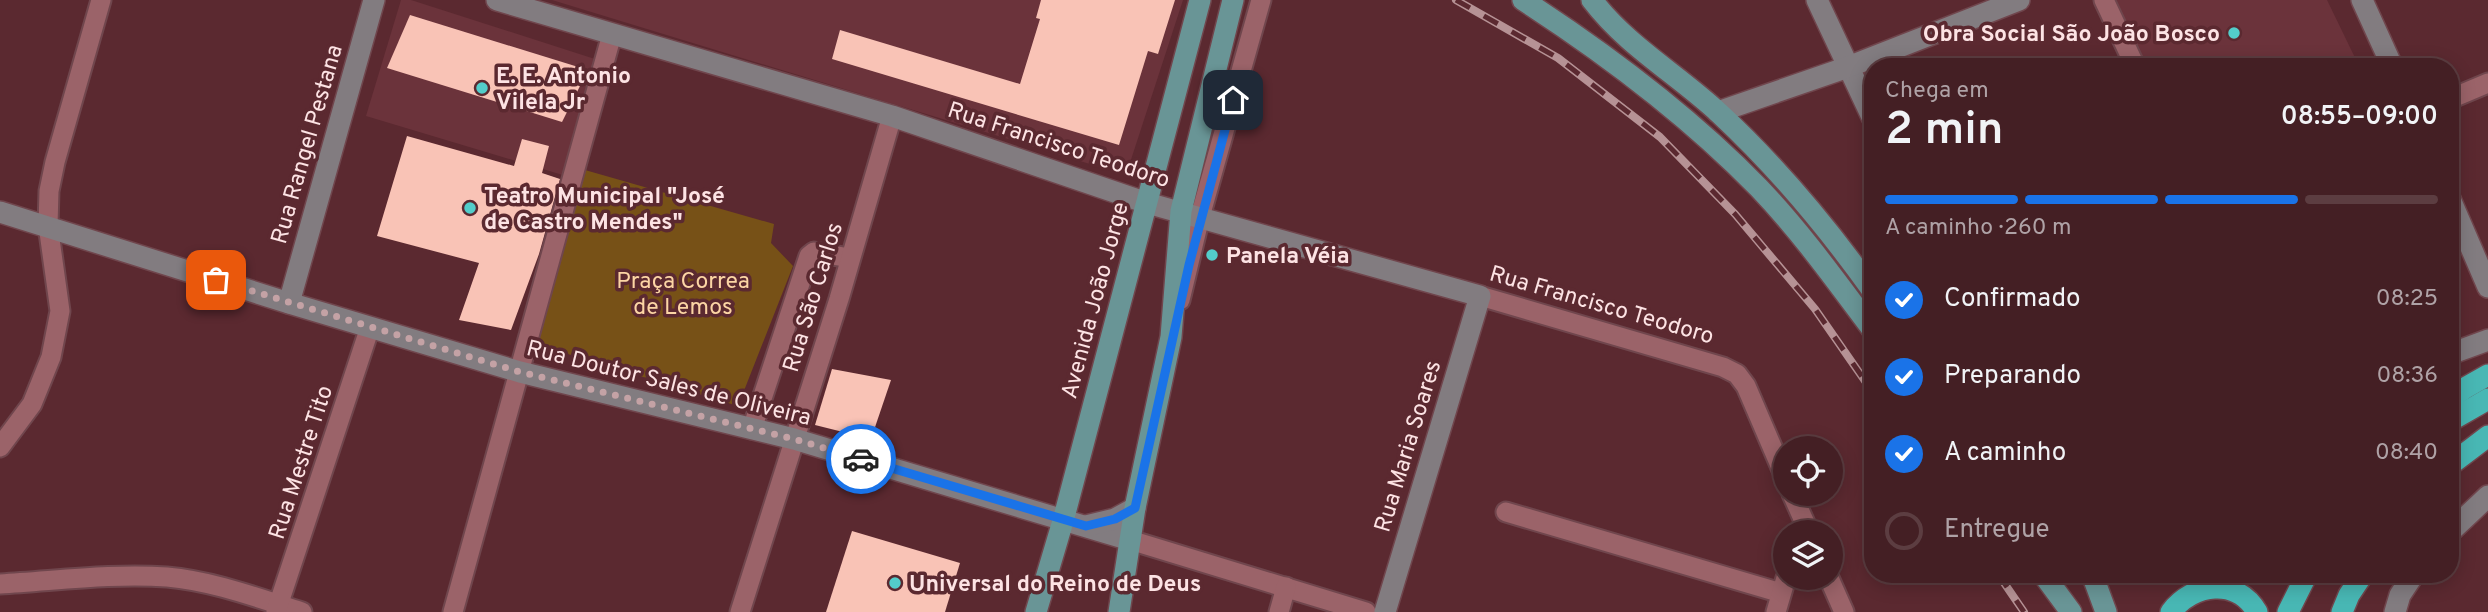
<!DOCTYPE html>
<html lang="pt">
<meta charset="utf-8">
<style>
body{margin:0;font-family:Overpass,sans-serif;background:#4e2c31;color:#f1f3f6;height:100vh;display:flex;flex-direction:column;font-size:26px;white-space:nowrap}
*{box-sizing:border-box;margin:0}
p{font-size:23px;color:#afa2a6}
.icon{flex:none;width:38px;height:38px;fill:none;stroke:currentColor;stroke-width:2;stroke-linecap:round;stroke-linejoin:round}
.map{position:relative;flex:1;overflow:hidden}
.sheet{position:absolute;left:1864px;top:58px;width:595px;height:525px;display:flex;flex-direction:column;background:#441f24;border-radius:28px;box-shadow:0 4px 18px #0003,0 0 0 2px #5c3d41}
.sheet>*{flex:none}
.controls{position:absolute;left:1773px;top:436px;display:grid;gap:14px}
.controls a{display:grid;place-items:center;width:70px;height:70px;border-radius:50%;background:#441f24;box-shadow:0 4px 18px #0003,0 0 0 2px #5c3d41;font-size:35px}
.pin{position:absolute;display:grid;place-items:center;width:60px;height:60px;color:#fff;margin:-30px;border-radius:14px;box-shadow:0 4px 10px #0006}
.courier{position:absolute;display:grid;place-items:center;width:70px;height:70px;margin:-35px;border:5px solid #1a73e8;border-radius:50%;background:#fff;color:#222;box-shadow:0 2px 9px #0007}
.overview em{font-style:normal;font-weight:600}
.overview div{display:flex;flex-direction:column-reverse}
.overview{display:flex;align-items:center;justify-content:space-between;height:119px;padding:0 21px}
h1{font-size:46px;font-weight:600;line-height:52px}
.bar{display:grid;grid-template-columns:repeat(4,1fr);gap:10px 7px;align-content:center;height:84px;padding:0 21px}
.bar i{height:9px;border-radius:5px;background:#5c3d41}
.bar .current{background:#1a73e8}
.bar p{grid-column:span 4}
ol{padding:0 21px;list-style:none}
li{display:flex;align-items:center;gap:21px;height:77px}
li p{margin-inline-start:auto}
li .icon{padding:7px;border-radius:50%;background:#1a73e8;color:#fff;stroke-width:4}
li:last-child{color:#afa2a6}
li i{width:38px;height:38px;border:4px solid #5c3d41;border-radius:50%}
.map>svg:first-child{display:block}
.built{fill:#6b333b}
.green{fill:#775117}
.building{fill:#f9c3b6}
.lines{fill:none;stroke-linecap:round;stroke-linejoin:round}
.street-casing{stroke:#70464d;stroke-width:23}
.secondary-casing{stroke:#70464d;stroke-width:24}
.primary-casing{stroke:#70464d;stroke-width:24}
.highway-casing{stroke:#70464d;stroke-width:24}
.street{stroke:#9b6369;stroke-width:19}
.secondary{stroke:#827c80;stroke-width:21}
.primary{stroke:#699596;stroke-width:21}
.highway{stroke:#48b7b4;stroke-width:21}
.rail-casing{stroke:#b69295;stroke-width:8}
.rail{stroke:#5b2930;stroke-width:5;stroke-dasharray:16;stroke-linecap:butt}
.done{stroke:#c4a2a5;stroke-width:7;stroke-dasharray:0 12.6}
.route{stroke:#1a73e8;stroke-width:9}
.poi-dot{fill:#53cdca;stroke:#5b2930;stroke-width:2.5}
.labels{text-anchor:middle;stroke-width:7;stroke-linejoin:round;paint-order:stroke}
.poi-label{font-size:23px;font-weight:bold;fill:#fde3e4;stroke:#5b2930;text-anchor:start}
.street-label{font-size:23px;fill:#fde3e4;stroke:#5b2930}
.park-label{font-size:23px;fill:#fcd5a4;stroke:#5b2930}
</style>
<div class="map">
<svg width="2488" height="612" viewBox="0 0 2488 612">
<rect width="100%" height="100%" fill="#5b2930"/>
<!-- built -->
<g class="built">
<polygon points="401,0 411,0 598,60 566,176 366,116"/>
<polygon points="552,0 1183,0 1126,175"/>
<polygon points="2111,0 2327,0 2359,66 2141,66"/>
</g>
<!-- green -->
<polygon class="green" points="585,170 774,224 771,243 793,266 738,406 535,344"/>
<!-- building -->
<g class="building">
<polygon points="1041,0 1175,0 1158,54 1148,51 1119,145 832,59 840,30 1020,84 1040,19 1036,18"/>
<polygon points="410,15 588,70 562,122 387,68"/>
<polygon points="407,136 514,166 522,139 549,146 542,173 560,179 539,254 511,330 459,320 479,263 377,236"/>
<polygon points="832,369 891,380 871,439 815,425"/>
<polygon points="852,531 960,563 945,612 826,612"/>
</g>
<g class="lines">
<defs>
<g id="street">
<polyline points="2104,0 2135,66"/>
<polyline points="2450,99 2488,83"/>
<polyline points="1480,296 1723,367 1737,374 1746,386 1785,477"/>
<polyline points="1180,300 1200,217 1261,0"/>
<polyline points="752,429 809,256 814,252 850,258"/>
<polyline points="0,447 32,404 51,357 60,311 48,225 49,191 55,162 101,0"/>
<polyline points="1792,494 1809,532"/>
<polyline points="1506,512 1781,593"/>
<polyline points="1130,540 1366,612"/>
<polyline points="1829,578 1844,612"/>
<path d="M0,584C55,581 112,573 167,577C213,581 258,598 302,612"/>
<polyline points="276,612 370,327"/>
<polyline points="453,612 612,34"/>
<polyline points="740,612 839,299 892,116"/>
<polyline points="1279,612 1286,587"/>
<polyline points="1776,612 1786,578"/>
</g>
<g id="secondary">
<polyline points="497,0 892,116 1147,203 1480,296 1385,612"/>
<polyline points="1817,0 1872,117"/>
<polyline points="2362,0 2392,66"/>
<polyline points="1718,112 1848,67 2019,0"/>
<polyline points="2450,199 2488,287"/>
<polyline points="0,212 289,303 520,372 794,439 1130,540"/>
<polyline points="289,303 374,0"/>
<polyline points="2450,354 2488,340"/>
<polyline points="1086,526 1115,519 1135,508"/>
<polyline points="2450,532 2488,496"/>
<polyline points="2395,612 2400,595 2414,574"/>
</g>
<g id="primary">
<path d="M1523,0C1608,55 1688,115 1759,188C1801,232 1836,281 1872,329"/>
<path d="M1592,0C1627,46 1677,74 1719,113C1776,166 1827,227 1872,290"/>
<polyline points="2043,574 2071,612"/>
<polyline points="2092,574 2106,612"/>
<polyline points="1036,612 1063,521 1200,0"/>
<polyline points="1119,612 1135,508 1171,337 1181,211 1233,0"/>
</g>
<g id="highway">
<polyline points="2450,399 2465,388 2488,375"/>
<polyline points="2450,421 2488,399"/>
<polyline points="2450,465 2488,436"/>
<path d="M2171,612C2193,583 2237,577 2257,612"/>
<polyline points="2288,612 2307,574"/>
<polyline points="2342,612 2349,595 2363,574"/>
</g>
</defs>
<!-- street casing -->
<use href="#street" class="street-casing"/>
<!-- secondary casing -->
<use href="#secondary" class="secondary-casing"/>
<!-- primary casing -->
<use href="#primary" class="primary-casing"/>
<!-- highway casing -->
<use href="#highway" class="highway-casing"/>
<!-- street -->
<use href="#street" class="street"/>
<!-- secondary -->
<use href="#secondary" class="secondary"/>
<!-- primary -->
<use href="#primary" class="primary"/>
<!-- highway -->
<use href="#highway" class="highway"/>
<defs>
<g id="rail">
<polyline points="1456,0 1558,58 1660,137 1735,214 1815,309 1872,391"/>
<polyline points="1998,574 2024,612"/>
</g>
</defs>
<!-- rail casing -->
<use href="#rail" class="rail-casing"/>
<!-- rail -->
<use href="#rail" class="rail"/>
</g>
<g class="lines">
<!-- done -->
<polyline class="done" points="216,280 520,372 794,439 861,459"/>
<!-- route -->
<polyline class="route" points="861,459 1086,526 1115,519 1135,508 1189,265 1233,100"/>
</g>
<!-- markers -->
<g class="poi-dot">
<circle cx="2234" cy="33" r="7"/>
<circle cx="482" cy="88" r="7"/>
<circle cx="470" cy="208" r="7"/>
<circle cx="1212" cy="255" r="7"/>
<circle cx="895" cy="583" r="7"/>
</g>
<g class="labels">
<!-- poi labels -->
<g class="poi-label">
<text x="2220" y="41" text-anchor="end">Obra Social São João Bosco</text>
<text x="496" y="83">E. E. Antonio<tspan x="496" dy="26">Vilela Jr</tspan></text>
<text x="484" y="203">Teatro Municipal "José<tspan x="484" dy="26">de Castro Mendes"</tspan></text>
<text x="1226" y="263">Panela Véia</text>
<text x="909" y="591">Universal do Reino de Deus</text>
</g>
<!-- street labels -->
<g class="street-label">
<text transform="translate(306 144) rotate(-74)" y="8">Rua Rangel Pestana</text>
<text transform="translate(1059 144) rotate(18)" y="8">Rua Francisco Teodoro</text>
<text transform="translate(812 297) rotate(-73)" y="8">Rua São Carlos</text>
<text transform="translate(1094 300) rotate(-75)" y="8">Avenida João Jorge</text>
<text transform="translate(1602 304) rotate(16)" y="8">Rua Francisco Teodoro</text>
<text transform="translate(669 382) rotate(14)" y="8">Rua Doutor Sales de Oliveira</text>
<text transform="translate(1407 446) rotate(-73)" y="8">Rua Maria Soares</text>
<text transform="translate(300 462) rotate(-72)" y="8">Rua Mestre Tito</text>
</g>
<!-- park labels -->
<g class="park-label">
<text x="683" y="288">Praça Correa<tspan x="683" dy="26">de Lemos</tspan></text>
</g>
</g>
</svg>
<div class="controls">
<a><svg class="icon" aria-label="locate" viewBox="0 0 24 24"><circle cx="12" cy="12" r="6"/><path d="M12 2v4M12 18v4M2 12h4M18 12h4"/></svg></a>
<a><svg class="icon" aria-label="layers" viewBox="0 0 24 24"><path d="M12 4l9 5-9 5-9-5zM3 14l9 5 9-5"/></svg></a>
</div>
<div class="pin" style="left:216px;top:280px;background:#ea580c"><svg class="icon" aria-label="bag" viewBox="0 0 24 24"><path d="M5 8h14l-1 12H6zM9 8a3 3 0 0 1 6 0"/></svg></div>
<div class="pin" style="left:1233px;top:100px;background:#1f2937"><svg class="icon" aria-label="home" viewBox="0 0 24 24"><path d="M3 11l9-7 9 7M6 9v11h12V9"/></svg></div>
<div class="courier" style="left:861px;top:459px"><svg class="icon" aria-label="car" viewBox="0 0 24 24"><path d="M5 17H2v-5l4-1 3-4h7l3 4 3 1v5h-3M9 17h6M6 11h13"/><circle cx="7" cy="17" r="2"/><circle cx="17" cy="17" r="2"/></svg></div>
<section class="sheet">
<div class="overview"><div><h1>2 min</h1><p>Chega em</p></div><em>08:55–09:00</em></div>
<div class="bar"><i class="current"></i><i class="current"></i><i class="current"></i><i></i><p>A caminho · 260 m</p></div>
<ol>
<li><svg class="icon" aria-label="check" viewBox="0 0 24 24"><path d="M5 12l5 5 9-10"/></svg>Confirmado<p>08:25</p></li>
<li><svg class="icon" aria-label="check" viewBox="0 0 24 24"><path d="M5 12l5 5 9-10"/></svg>Preparando<p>08:36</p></li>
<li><svg class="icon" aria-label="check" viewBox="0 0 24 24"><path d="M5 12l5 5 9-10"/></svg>A caminho<p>08:40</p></li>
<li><i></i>Entregue</li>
</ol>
</section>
</div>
